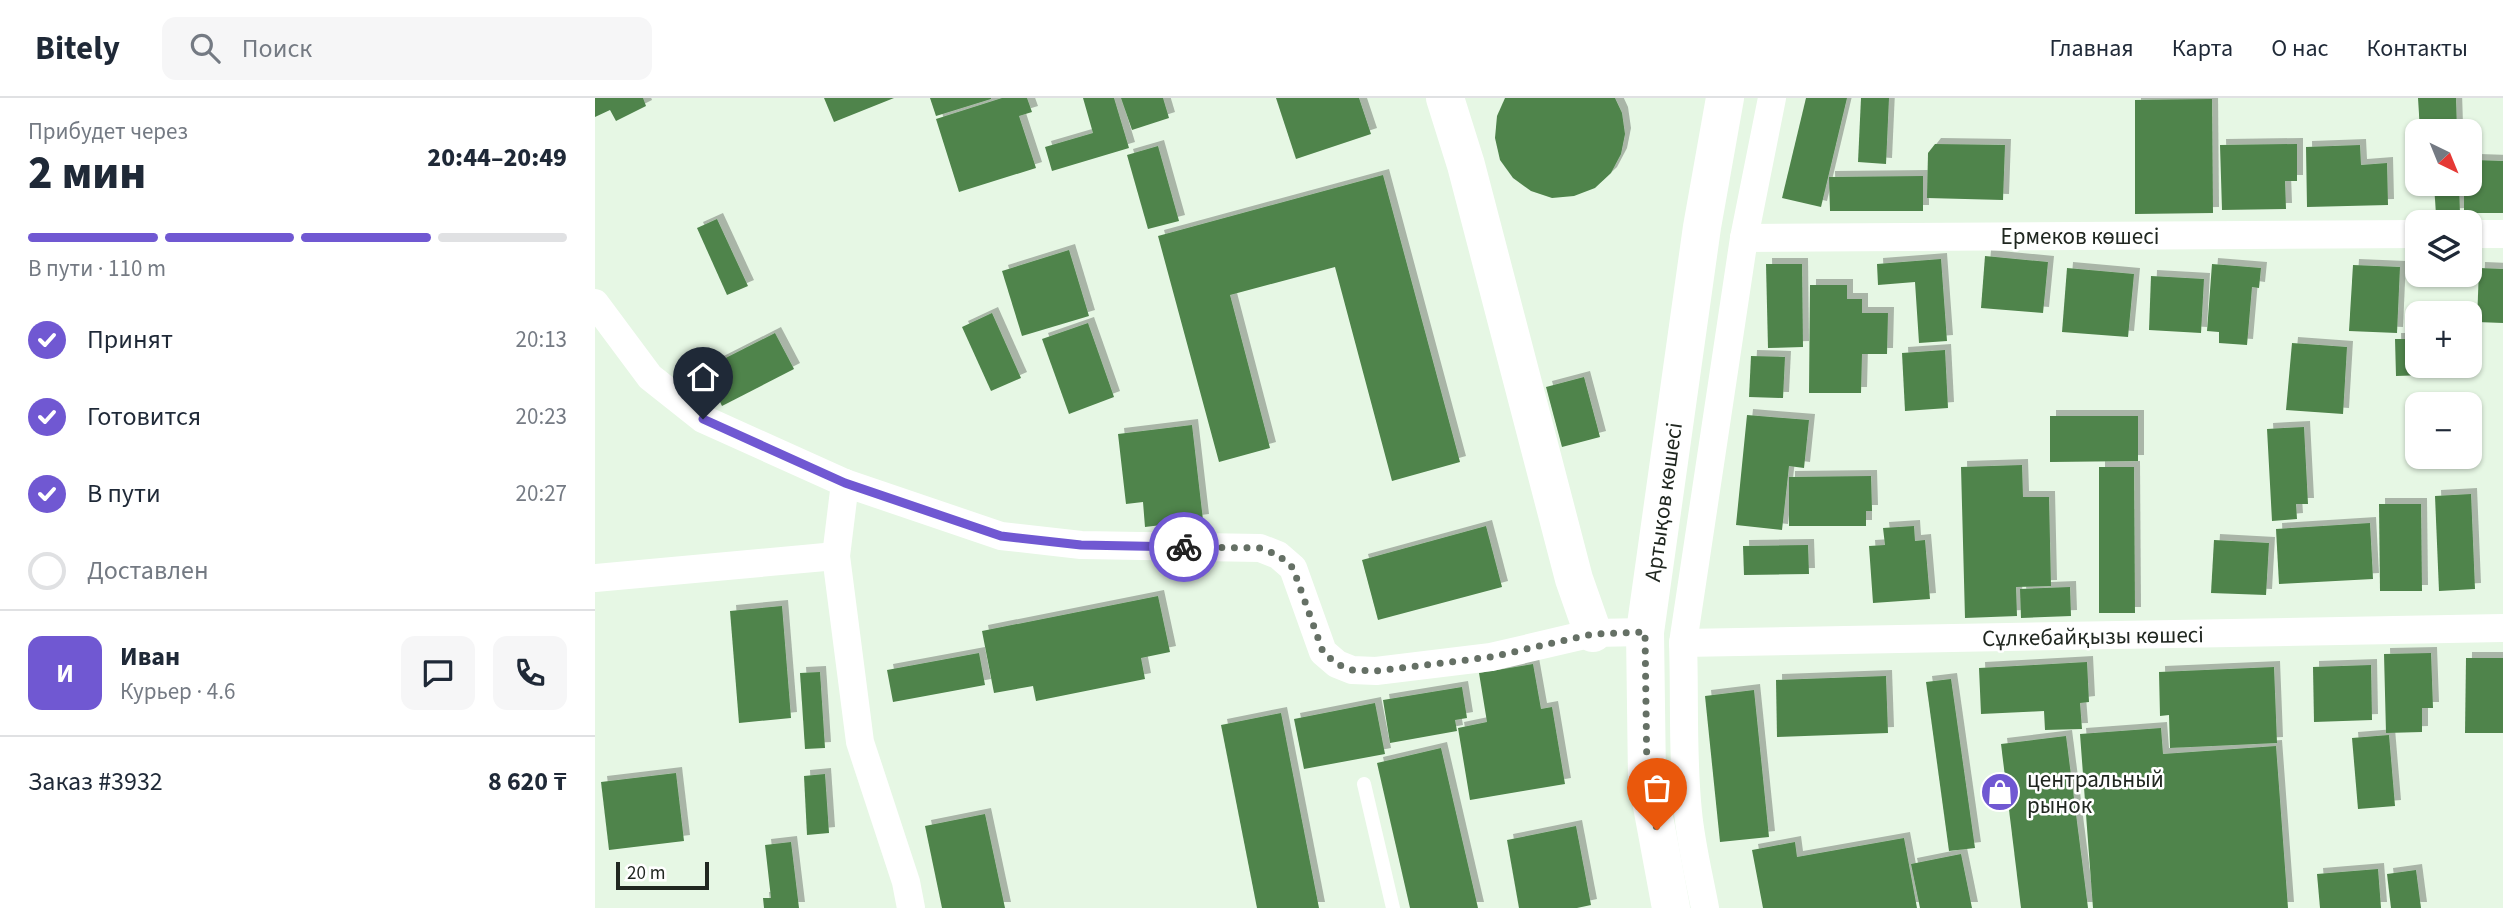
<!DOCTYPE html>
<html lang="ru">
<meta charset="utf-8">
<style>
body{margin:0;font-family:"Source Sans 3",sans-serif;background:#f6f6f7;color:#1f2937;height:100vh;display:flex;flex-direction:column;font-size:26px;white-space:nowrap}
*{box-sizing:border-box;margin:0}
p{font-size:23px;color:#747a83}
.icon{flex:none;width:38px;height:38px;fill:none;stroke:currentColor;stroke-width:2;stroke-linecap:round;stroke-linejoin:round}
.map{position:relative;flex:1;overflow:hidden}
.drawer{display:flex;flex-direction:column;background:#fff;width:595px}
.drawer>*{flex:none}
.needle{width:46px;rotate:137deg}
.tools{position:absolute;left:1810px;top:21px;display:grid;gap:14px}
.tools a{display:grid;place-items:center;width:77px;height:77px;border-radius:14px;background:#fff;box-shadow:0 2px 5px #0004;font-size:35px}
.scale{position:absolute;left:21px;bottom:18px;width:93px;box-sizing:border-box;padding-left:7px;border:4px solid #202720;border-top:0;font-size:19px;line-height:24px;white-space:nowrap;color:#202720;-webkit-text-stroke:5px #fff;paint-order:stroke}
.pin{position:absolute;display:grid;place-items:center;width:60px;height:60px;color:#fff;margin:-72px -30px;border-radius:50% 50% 50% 0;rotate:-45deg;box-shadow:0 0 7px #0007}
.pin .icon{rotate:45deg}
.courier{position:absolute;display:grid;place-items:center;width:70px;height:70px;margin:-35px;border:5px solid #7058d2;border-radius:50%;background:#fff;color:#222;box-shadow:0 2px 9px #0007}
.overview em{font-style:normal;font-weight:800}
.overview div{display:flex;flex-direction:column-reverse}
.overview{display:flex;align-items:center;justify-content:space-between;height:119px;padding:0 28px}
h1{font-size:46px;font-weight:800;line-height:52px}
.bar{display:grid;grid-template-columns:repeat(4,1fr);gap:10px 7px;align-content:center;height:84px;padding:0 28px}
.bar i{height:9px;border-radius:5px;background:#e0e1e3}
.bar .current{background:#7058d2}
.bar p{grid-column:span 4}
.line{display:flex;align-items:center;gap:18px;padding:0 28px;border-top:2px solid #e0e1e3}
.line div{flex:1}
.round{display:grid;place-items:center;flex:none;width:74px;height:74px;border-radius:14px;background:#f6f6f7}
ol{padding:0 28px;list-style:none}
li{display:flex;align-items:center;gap:21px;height:77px}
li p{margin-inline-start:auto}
li .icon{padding:7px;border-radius:50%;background:#7058d2;color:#fff;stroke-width:4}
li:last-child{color:#747a83}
li i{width:38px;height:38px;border:4px solid #e0e1e3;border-radius:50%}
header{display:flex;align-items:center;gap:42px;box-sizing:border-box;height:98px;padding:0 35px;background:#fff;border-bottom:2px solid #e0e1e3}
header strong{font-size:33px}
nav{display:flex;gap:38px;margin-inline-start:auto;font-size:24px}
.search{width:490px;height:63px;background:#f6f6f7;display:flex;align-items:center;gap:18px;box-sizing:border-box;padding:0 24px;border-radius:14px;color:#747a83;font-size:26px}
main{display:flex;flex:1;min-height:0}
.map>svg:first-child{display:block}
.building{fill:#4f844b;filter:url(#shadow)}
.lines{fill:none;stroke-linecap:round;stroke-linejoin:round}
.lane{stroke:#fff;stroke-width:14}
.street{stroke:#fff;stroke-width:28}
.secondary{stroke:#fff;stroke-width:38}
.highway{stroke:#fff;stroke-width:38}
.done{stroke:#657065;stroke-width:7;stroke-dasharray:0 12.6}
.route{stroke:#7058d2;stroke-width:9}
.labels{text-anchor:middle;stroke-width:5;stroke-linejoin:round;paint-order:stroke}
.street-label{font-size:23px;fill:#202720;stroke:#fff}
.poi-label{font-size:23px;fill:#202720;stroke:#fff;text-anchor:start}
</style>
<header>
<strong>Bitely</strong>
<div class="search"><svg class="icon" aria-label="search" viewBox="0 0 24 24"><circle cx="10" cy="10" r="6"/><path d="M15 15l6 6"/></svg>Поиск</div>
<nav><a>Главная</a><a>Карта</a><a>О нас</a><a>Контакты</a></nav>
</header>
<main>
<section class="drawer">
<div class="overview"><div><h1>2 мин</h1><p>Прибудет через</p></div><em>20:44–20:49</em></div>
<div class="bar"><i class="current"></i><i class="current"></i><i class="current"></i><i></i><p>В пути · 110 m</p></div>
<ol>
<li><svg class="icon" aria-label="check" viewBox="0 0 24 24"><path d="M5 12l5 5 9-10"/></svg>Принят<p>20:13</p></li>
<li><svg class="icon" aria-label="check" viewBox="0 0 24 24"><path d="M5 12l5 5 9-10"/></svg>Готовится<p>20:23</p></li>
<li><svg class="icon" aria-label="check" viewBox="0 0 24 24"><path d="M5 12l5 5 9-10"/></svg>В пути<p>20:27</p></li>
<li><i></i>Доставлен</li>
</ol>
<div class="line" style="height:126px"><b class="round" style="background:#7058d2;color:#fff">И</b><div><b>Иван</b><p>Курьер · 4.6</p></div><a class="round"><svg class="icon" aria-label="chat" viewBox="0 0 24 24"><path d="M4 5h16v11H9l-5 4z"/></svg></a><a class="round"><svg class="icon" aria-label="phone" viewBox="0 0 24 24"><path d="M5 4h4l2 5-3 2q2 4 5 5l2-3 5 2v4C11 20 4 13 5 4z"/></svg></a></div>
<div class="line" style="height:91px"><div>Заказ #3932</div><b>8 620 ₸</b></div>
</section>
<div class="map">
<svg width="1908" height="810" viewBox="0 0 1908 810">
<defs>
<filter id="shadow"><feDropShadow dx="6" dy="-6" stdDeviation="0" flood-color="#0004"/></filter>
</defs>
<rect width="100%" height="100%" fill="#e6f7e4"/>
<!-- building -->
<g class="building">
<polygon points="0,0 48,0 51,8 21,23 15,12 0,19"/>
<polygon points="229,0 299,0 239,24"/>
<polygon points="335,0 396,0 396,1 341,18"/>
<polygon points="407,0 432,0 437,14 424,18 441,70 364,94 341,21"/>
<polygon points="488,0 519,0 534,50 457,73 450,49 498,35"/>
<polygon points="526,0 568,0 574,20 537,32"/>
<polygon points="681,0 764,0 776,36 701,61"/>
<polygon points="910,0 1020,0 1027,15 1030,36 1026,56 1016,75 1000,90 979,98 957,100 936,93 918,80 905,62 900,40 902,18"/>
<polygon points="1211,0 1252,0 1226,109 1187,100"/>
<polygon points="1266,0 1294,0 1291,66 1263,64"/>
<polygon points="1823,0 1861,0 1862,33 1825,33"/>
<polygon points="1617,1 1618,115 1540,116 1540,2"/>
<polygon points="1340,46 1410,47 1408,102 1332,100 1333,55"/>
<polygon points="1702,46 1702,83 1690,83 1691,111 1627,112 1625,47"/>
<polygon points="1765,47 1766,67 1792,65 1793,107 1712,109 1711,49"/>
<polygon points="563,48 584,123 553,131 532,57"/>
<polygon points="1879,62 1908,63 1908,115 1869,115 1869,86 1874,86 1874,73 1879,73"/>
<polygon points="788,77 865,364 797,383 740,169 635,197 675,350 624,364 563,138"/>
<polygon points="1328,78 1328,113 1235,113 1234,79"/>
<polygon points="1839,86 1864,86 1865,116 1841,117"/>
<polygon points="122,121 153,188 132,197 102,130"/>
<polygon points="474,152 494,218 427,238 407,173"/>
<polygon points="1390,158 1453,164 1448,215 1386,210"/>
<polygon points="1346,161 1352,243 1324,245 1320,184 1283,187 1282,166"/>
<polygon points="1171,166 1207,166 1208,249 1173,250"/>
<polygon points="1617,166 1666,170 1664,190 1657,189 1652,247 1624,245 1624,234 1612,233"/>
<polygon points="1758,167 1805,169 1802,235 1754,233"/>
<polygon points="1472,170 1539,176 1533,239 1467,234"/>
<polygon points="1884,170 1908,171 1908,225 1882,224"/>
<polygon points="1556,178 1609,181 1606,235 1554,232"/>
<polygon points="1215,187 1252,187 1252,201 1267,201 1267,215 1293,215 1292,256 1267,256 1266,295 1214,295"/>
<polygon points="397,215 426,280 396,293 367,229"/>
<polygon points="493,225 519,299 474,316 447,241"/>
<polygon points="1812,225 1822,225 1822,268 1862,268 1862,276 1801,278 1800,241 1813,241"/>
<polygon points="180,235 199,271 127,308 109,271"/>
<polygon points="1697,245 1752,249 1748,316 1691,312"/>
<polygon points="1350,252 1353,310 1310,313 1307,255"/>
<polygon points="1156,258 1190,259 1188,300 1154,299"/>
<polygon points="989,279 1005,339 967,349 951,289"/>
<polygon points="1152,317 1214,322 1209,370 1194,368 1187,432 1141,427"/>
<polygon points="1455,318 1543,318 1543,363 1455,364"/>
<polygon points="597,327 608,422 550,429 548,404 531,406 523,336"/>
<polygon points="1709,329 1713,406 1701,406 1702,421 1677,423 1672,331"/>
<polygon points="1427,367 1428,399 1454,399 1456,488 1421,489 1422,518 1370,520 1366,369"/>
<polygon points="1504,369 1539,369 1540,515 1504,515"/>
<polygon points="1276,378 1277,413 1271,413 1271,428 1194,428 1194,379"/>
<polygon points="1876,396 1880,491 1844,493 1840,398"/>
<polygon points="1784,406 1826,406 1827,493 1785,493"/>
<polygon points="1775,425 1778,481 1684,486 1681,431"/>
<polygon points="891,428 907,489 783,522 767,462"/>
<polygon points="1319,428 1320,443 1330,442 1335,501 1278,505 1274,448 1290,447 1288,430"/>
<polygon points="1619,442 1674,445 1671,497 1616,495"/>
<polygon points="1213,447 1214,476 1149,477 1148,448"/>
<polygon points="1475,489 1476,518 1426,520 1425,491"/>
<polygon points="563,498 575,554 546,560 550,581 441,603 438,588 399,595 387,533"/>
<polygon points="187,508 196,620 144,625 135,513"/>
<polygon points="384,555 390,587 298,604 292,572"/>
<polygon points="1836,555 1838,610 1827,610 1827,634 1791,635 1789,556"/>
<polygon points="1871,560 1908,560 1908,635 1870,635"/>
<polygon points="1492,564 1494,604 1485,605 1487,631 1450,632 1449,613 1386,616 1384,570"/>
<polygon points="938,566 946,611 957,609 970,686 875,702 863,630 892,624 884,575"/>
<polygon points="1776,567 1777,622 1719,624 1718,569"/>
<polygon points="1679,569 1682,645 1575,650 1574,617 1565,618 1564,574"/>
<polygon points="225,574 230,650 210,651 205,575"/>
<polygon points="1291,578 1293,635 1182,639 1181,582"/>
<polygon points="1356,581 1380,750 1354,753 1331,584"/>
<polygon points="867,589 872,620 860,622 862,633 795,645 788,602"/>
<polygon points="1159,592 1174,739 1125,744 1110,598"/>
<polygon points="780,605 790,656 709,671 699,621"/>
<polygon points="686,615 724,810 662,810 626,627"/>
<polygon points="1566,630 1568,656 1681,648 1693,810 1498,810 1485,636"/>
<polygon points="1794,637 1800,708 1763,711 1757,640"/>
<polygon points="1471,638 1493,810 1426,810 1406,646"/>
<polygon points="846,650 883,810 815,810 782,665"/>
<polygon points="81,675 89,743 14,752 6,684"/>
<polygon points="230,676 234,735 212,737 209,678"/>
<polygon points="390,716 410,810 347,810 330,728"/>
<polygon points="981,728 996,807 982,810 924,810 912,742"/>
<polygon points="1309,740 1322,810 1168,810 1157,752 1200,744 1202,759"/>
<polygon points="196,744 204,810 169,810 168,800 176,800 170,747"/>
<polygon points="1366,756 1377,810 1325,810 1316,766"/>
<polygon points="1783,771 1786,810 1725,810 1722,776"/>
<polygon points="1821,772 1826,810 1796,810 1792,776"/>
</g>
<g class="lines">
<!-- lane -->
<polyline class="lane" points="769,686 798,810"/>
<!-- street -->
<g class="street">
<polyline points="1874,136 1908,136"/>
<polyline points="1149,140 1822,136"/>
<polyline points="0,205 55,279 108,321 250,385 406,438 486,447 665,450 683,457 698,470 728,554 742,566 757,572 781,573 896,559 998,535 1050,534"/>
<polyline points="250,385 241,458 265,644 311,784 316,810"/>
<polyline points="0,480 241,458"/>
<polyline points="1088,545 1908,530"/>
<path d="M1110,810C1104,778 1096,746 1093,714C1087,658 1090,601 1088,545L1149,140L1177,0"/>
</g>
<!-- secondary -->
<polyline class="secondary" points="850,0 871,67 979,481 998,535"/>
<!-- highway -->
<polyline class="highway" points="1076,810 1052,681 1050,534 1107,129 1130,0"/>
</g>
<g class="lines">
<!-- done -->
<polyline class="done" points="589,449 665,450 683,457 698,470 728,554 742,566 757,572 781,573 896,559 998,536 1050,534 1052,681 1062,732"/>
<!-- route -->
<polyline class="route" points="108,321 250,385 406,438 486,447 589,449"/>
</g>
<!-- icons -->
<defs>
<symbol id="shop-disc" viewBox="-11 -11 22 22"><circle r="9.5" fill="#7058d2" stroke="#fff"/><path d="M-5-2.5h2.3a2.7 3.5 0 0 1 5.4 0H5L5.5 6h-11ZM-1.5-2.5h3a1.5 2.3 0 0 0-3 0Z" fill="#fff"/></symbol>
</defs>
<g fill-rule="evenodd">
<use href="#shop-disc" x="1383" y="672" width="44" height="44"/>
</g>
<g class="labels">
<!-- street labels -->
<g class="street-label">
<text x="1485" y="146">Ермеков көшесі</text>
<text transform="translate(1068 404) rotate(-82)" y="8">Артықов көшесі</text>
<text transform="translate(1498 538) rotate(-1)" y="8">Сұлкебайқызы көшесі</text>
</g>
<!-- poi labels -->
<g class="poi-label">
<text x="1432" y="689">центральный<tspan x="1432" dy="26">рынок</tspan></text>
</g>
</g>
</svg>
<div class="tools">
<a><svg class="needle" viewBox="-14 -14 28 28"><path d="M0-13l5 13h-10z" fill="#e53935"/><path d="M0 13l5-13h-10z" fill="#747a83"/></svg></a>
<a><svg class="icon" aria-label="layers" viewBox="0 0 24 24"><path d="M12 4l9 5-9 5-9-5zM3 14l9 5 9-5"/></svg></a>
<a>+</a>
<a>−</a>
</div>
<div class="scale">20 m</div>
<div class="pin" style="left:1062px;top:732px;background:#ea580c"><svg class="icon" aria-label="bag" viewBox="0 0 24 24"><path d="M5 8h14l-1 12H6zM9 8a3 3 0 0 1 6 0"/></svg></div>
<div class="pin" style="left:108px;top:321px;background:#1f2937"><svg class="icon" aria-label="home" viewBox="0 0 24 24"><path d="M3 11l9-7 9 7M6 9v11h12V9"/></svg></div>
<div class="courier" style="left:589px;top:449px"><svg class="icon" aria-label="bike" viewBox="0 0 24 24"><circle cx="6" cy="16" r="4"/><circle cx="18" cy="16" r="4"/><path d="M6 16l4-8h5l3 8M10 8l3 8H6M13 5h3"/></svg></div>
</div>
</main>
